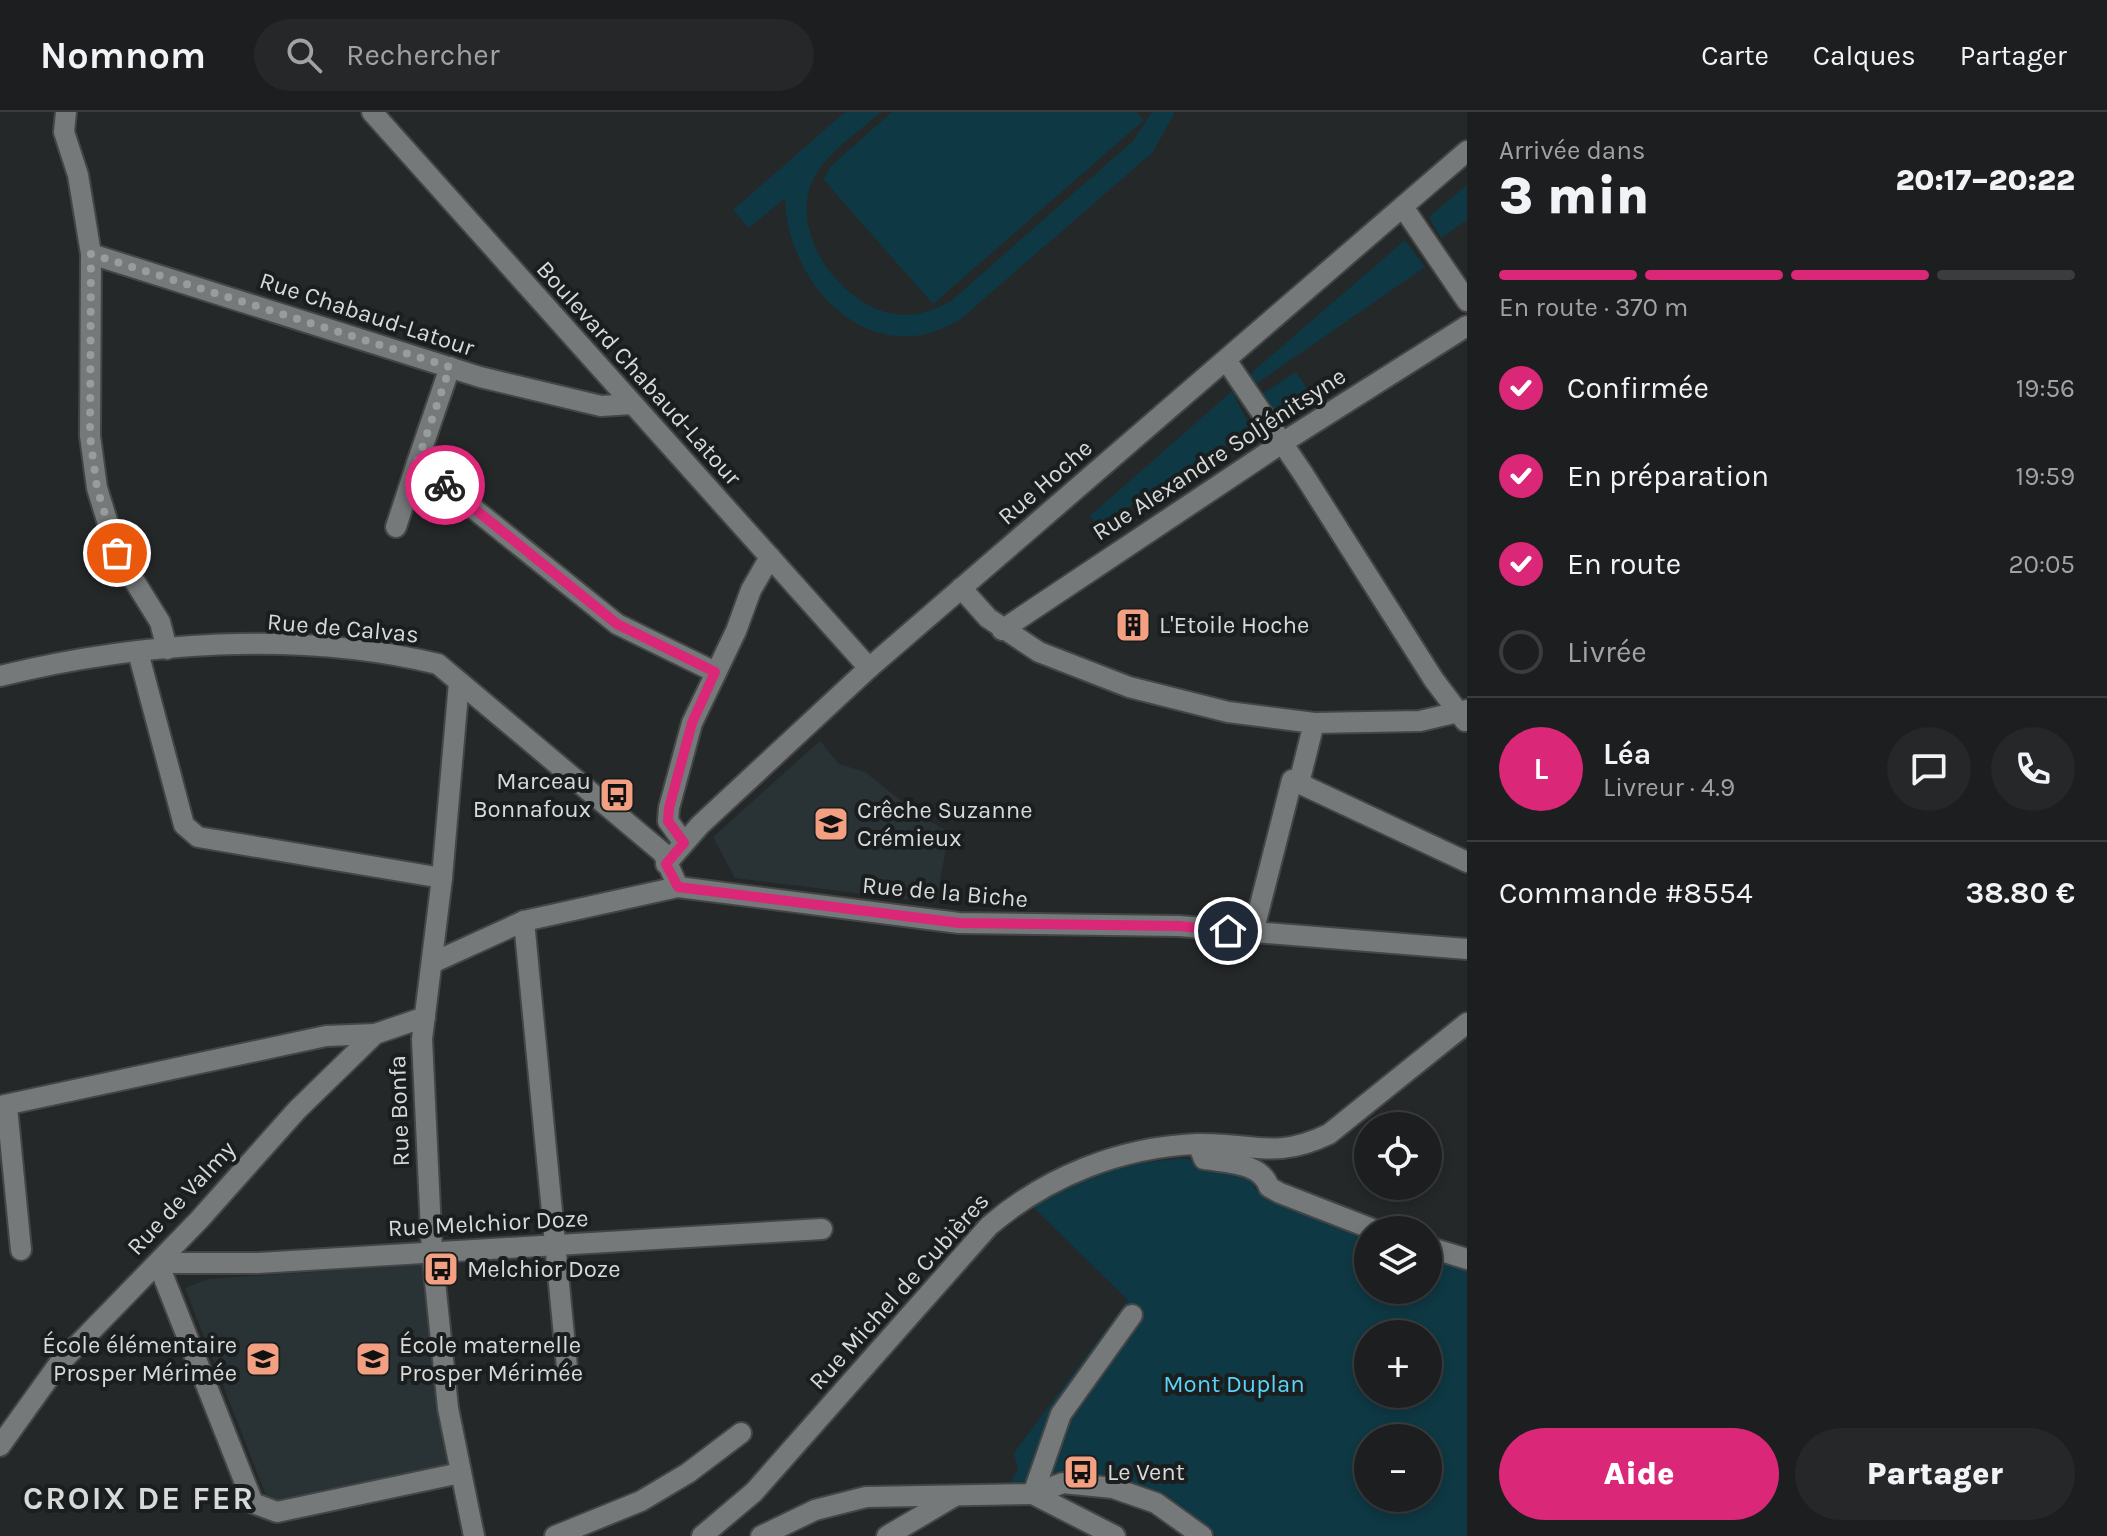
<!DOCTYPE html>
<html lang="fr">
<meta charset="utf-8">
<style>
body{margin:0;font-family:Karla,sans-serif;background:#252728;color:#f1f3f6;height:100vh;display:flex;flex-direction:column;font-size:30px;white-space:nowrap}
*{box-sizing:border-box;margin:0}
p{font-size:26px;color:#a0a2a4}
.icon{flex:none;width:44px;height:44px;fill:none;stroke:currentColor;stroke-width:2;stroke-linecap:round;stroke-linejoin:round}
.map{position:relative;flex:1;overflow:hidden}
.side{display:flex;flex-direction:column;background:#1c1e1f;width:640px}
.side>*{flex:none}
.tools{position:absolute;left:1354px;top:1000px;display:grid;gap:16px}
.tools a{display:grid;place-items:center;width:88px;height:88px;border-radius:50%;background:#1c1e1f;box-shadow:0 4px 12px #0003,0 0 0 2px #3a3c3d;font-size:40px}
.pin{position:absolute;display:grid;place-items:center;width:68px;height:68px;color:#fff;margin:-34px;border:4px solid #fff;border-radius:50%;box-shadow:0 2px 8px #0007}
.courier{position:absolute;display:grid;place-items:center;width:80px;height:80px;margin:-40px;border:6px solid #db2777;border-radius:50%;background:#fff;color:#222;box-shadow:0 2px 10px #0007}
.overview em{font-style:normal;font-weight:800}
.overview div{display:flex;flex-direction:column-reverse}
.overview{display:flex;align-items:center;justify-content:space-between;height:136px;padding:0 32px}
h1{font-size:52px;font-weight:800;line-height:60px}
.bar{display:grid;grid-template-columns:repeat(4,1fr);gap:12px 8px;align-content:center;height:96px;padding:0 32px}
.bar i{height:10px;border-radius:6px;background:#3a3c3d}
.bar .current{background:#db2777}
.bar p{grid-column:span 4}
.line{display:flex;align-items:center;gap:20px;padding:0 32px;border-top:2px solid #3a3c3d}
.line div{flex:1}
.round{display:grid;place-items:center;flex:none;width:84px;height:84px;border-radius:42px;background:#252728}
ol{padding:0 32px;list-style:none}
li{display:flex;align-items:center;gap:24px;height:88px}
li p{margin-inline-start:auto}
li .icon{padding:8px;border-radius:50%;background:#db2777;color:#fff;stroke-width:4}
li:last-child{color:#a0a2a4}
li i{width:44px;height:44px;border:4px solid #3a3c3d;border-radius:50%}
.button{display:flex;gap:16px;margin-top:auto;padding:16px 32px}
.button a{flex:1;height:92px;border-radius:48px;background:#db2777;color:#fff;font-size:32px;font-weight:800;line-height:92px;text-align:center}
.button a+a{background:#252728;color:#f1f3f6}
header{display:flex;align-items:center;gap:48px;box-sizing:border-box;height:112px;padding:0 40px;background:#1c1e1f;border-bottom:2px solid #3a3c3d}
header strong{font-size:38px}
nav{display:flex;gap:44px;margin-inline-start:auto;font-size:28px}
.search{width:560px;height:72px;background:#252728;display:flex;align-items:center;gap:20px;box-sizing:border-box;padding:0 28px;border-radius:44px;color:#a0a2a4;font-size:30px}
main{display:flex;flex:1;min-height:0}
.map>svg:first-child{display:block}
.built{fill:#293336}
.green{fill:#0e3843;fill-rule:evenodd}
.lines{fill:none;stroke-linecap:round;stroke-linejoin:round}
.street-casing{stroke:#434546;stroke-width:24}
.secondary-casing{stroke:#434546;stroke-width:24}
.street{stroke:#75797a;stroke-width:20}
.secondary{stroke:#75797a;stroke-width:20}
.done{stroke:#999c9c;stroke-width:8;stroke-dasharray:0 14.4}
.route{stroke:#db2777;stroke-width:10}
.labels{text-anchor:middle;stroke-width:8;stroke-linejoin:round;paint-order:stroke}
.street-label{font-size:24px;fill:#d8dada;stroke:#1b1e1f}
.poi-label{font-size:24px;fill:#d8dada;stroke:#1b1e1f;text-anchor:start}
.park-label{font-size:24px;fill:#57d4f7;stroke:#1b1e1f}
.district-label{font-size:32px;font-weight:bold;letter-spacing:2px;fill:#d8dada;stroke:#1b1e1f}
</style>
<header>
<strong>Nomnom</strong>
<div class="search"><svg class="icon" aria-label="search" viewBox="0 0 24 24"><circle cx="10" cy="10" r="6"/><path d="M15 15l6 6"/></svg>Rechercher</div>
<nav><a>Carte</a><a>Calques</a><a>Partager</a></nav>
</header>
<main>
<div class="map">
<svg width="1467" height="1424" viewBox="0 0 1467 1424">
<rect width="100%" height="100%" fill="#252829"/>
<!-- built -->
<g class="built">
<polygon points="820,629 839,652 865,660 920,704 949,720 936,791 735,766 713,725"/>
<polygon points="421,1153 447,1353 283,1390 266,1383 185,1176 208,1167"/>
</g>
<!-- green -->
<g class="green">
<path d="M845,0H881C856,22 821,44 810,75C792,130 849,202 904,203C922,203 936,197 951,189L1133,29L1152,0H1175L1153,40L962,206C874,264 787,175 785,86L749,116L733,98Z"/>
<polygon points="892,0 1136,0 1144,8 933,192 823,67 831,54"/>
<polygon points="1467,73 1467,108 1441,126 1429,105"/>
<polygon points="1405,128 1425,155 1256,272 1250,262"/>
<polygon points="1296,260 1311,282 1277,303 1262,282"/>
<polygon points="1232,279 1251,317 1098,415 1090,404"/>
<path d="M1183,1046L1254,1065V1077L1368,1125V1178H1428V1143L1467,1154V1424H1217L1173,1392L1138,1373L1115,1366L1073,1362L1010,1371L1018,1357L1014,1341L1128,1188L1032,1094L1116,1054ZM1368,1222H1428V1282H1368ZM1368,1326H1428V1386H1368Z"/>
</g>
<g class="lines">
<defs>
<g id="street">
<polyline points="66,0 64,20 78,63 91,142 90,324 97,376 117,441 160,510 167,537"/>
<polyline points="1403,95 1467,189"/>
<polyline points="91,142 480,265 601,294 632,292"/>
<polyline points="1226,248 1302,360 1434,568 1465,609"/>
<polyline points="450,255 417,351 617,512 715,560"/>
<polyline points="396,415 417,351"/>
<polyline points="961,476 988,506 1039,540 1129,575 1228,600 1314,611 1420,609 1467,598"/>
<polyline points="1002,518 1282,331 1467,214"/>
<polyline points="138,540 184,713 198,725 442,766"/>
<polyline points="1299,671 1314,611"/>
<polyline points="684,731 668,709 669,696 692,611 736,519 751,478 770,445"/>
<polyline points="524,809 567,1255"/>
<polyline points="1253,821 1292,668 1467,750"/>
<polyline points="432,851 524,809 678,775"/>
<polyline points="0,994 326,924 375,922"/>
<polyline points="7,995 21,1138"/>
<path d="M1198,1032L1204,1047C1227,1051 1261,1050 1269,1075L1280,1081L1375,1118"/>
<polyline points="1428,1135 1467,1147"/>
<polyline points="158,1151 258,1151 822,1117"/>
<polyline points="158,1151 253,1391 277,1400 460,1361"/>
<polyline points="0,1334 58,1253 199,1108 297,998 375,922 425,905"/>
<polyline points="1033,1382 1061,1302 1132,1203"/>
<polyline points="555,1424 641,1389 688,1361 741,1321"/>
<path d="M702,1424L754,1380L989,1114C1046,1065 1120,1035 1197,1032C1251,1030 1273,1049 1329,1022L1467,911"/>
<polyline points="887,1424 955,1384"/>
</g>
<g id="secondary">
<polyline points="372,0 869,556"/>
<path d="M0,564C139,530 298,518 438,552L663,741L678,775L959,811L1179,814L1467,837"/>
<polyline points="459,570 442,766 422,927 432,1140 448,1296 474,1424"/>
<polyline points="666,752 700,713 869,556 1467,39"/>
<polyline points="1033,1382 1115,1424"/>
<polyline points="761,1424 815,1398 866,1385 1033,1382 1063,1371 1113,1376 1156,1391 1202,1424"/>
</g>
</defs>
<!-- street casing -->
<use href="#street" class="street-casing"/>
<!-- secondary casing -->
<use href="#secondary" class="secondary-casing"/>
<!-- street -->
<use href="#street" class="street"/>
<!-- secondary -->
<use href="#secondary" class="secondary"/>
</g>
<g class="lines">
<!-- done -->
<polyline class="done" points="117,441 97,376 90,324 91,142 450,255 417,351 445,373"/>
<!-- route -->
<polyline class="route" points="445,373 617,512 715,560 692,611 669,696 668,709 684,731 666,752 678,775 959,811 1179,814 1228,819"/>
</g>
<!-- icons -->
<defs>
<symbol id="building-square" viewBox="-11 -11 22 22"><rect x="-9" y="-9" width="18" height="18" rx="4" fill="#f39f82" stroke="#1b1e1f"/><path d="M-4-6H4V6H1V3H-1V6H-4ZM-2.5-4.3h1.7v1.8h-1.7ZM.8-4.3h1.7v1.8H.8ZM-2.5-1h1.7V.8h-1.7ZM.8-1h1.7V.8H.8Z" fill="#111"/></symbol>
<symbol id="bus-square" viewBox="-11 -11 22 22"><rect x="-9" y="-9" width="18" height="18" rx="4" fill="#f39f82" stroke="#1b1e1f"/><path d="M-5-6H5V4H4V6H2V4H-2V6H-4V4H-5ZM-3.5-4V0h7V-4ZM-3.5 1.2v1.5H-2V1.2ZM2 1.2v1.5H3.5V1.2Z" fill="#111"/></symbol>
<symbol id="school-square" viewBox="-11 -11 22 22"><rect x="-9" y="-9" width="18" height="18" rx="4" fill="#f39f82" stroke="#1b1e1f"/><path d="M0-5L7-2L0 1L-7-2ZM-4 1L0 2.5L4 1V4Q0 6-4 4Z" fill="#111"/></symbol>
</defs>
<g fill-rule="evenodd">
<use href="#building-square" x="1113" y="493" width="40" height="40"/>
<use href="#bus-square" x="597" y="663" width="40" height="40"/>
<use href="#school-square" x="811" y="692" width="40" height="40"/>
<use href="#bus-square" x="421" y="1137" width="40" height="40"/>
<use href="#school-square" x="243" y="1227" width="40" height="40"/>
<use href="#school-square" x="353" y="1227" width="40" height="40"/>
<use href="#bus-square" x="1061" y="1340" width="40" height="40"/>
</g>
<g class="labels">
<!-- street labels -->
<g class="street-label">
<text transform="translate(367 202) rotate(18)" y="8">Rue Chabaud-Latour</text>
<text transform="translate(639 261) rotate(48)" y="8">Boulevard Chabaud-Latour</text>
<text transform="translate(1219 342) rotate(-33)" y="8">Rue Alexandre Soljénitsyne</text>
<text transform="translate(1045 370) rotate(-41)" y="8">Rue Hoche</text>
<text transform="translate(343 516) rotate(5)" y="8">Rue de Calvas</text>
<text transform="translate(945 780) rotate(5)" y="8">Rue de la Biche</text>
<text transform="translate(399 999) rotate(-92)" y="8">Rue Bonfa</text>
<text transform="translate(181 1086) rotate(-47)" y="8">Rue de Valmy</text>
<text transform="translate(488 1111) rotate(-3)" y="8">Rue Melchior Doze</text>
<text transform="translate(899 1179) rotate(-48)" y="8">Rue Michel de Cubières</text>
</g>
<!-- poi labels -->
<g class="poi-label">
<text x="1159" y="521">L'Etoile Hoche</text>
<text x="591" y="677" text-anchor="end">Marceau<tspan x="591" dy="28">Bonnafoux</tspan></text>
<text x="857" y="706">Crêche Suzanne<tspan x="857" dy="28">Crémieux</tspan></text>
<text x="467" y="1165">Melchior Doze</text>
<text x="237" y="1241" text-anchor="end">École élémentaire<tspan x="237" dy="28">Prosper Mérimée</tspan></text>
<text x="399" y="1241">École maternelle<tspan x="399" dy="28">Prosper Mérimée</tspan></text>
<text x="1107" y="1368">Le Vent</text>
</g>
<!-- park labels -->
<g class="park-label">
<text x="1234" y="1280">Mont Duplan</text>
</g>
<!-- district labels -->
<g class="district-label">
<text x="139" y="1397">CROIX DE FER</text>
</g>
</g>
</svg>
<div class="tools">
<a><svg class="icon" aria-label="locate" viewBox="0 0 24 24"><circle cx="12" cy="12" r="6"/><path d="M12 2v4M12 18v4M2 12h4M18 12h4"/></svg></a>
<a><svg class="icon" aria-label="layers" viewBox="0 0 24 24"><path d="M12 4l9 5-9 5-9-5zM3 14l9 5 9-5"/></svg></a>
<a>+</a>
<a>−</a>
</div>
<div class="pin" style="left:117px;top:441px;background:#ea580c"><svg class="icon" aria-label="bag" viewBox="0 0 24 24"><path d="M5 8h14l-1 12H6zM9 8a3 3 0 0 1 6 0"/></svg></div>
<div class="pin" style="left:1228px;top:819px;background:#1f2937"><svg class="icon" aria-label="home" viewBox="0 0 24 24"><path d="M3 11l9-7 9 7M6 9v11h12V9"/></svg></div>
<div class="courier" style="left:445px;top:373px"><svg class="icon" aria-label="bike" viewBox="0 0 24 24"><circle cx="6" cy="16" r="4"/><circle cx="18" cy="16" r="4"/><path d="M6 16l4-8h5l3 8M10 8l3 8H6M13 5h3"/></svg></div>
</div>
<section class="side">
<div class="overview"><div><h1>3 min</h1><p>Arrivée dans</p></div><em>20:17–20:22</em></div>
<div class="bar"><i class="current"></i><i class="current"></i><i class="current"></i><i></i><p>En route · 370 m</p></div>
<ol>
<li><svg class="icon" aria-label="check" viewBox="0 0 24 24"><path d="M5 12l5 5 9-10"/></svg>Confirmée<p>19:56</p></li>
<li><svg class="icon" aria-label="check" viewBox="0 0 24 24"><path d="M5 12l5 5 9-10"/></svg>En préparation<p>19:59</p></li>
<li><svg class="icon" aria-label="check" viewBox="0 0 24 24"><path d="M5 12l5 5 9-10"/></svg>En route<p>20:05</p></li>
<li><i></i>Livrée</li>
</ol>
<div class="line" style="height:144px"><b class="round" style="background:#db2777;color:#fff">L</b><div><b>Léa</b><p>Livreur · 4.9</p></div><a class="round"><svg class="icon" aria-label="chat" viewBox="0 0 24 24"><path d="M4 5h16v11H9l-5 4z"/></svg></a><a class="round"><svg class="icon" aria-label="phone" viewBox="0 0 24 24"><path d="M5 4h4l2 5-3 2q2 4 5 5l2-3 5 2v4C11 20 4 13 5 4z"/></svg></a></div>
<div class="line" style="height:104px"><div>Commande #8554</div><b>38.80 €</b></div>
<div class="button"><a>Aide</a><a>Partager</a></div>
</section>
</main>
